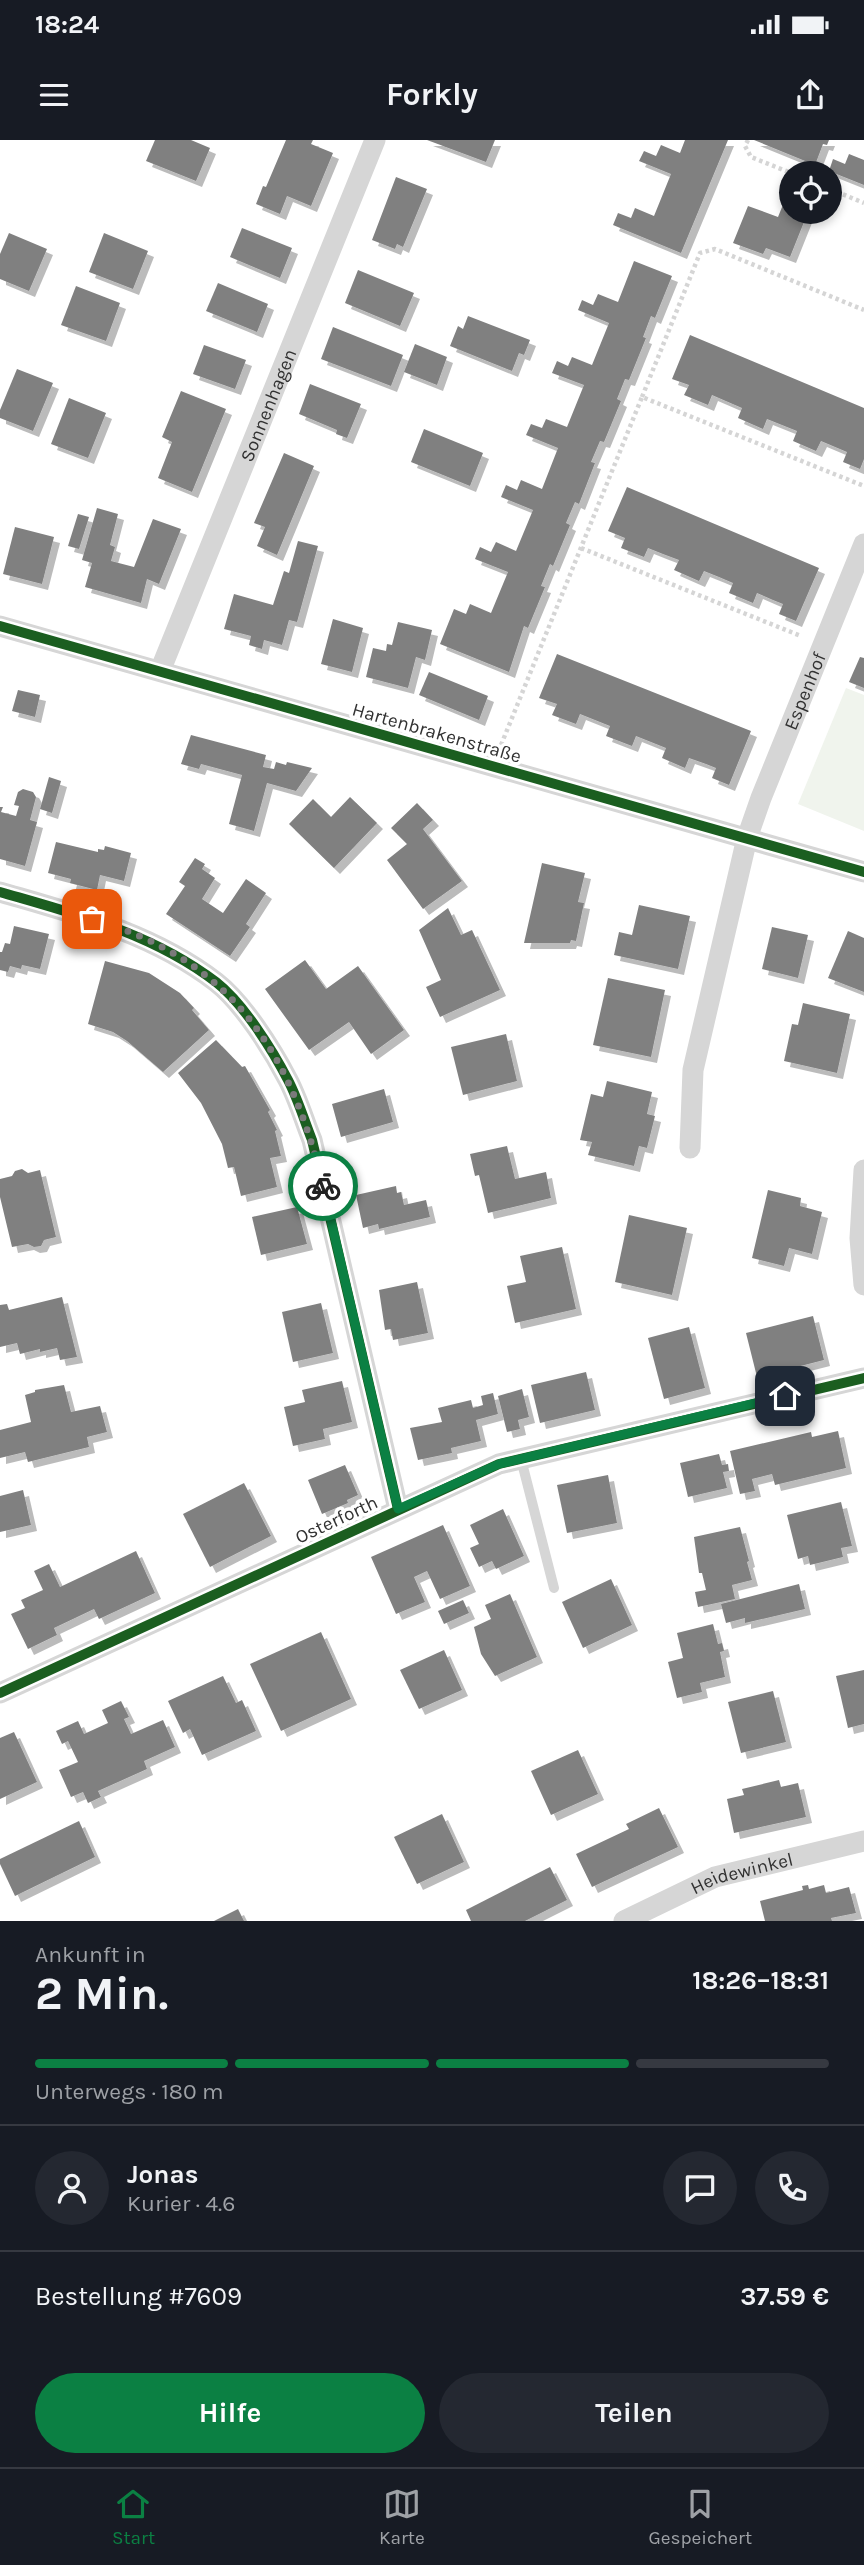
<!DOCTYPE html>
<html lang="de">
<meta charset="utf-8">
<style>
body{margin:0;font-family:Karla,sans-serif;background:#242831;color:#f1f3f6;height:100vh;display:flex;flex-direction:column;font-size:26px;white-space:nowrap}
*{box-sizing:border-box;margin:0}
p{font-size:23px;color:#9ea1a6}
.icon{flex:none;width:38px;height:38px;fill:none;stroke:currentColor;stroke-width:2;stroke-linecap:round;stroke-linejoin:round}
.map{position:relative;height:1781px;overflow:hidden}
.side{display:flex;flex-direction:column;background:#171b24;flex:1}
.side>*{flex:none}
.buttons{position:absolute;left:779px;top:21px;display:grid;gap:14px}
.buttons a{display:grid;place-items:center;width:63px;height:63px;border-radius:50%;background:#171b24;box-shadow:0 4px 10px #0003;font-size:35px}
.pin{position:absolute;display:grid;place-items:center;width:60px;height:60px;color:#fff;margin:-30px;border-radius:14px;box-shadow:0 4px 10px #0006}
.courier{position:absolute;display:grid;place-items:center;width:70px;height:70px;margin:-35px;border:5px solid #0b8043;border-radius:50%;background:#fff;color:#222;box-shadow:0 2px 9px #0007}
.head em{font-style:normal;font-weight:700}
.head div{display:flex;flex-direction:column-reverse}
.head{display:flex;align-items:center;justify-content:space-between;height:119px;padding:0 35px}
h1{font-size:46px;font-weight:700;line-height:52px}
.bar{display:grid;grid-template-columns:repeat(4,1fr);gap:10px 7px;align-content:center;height:84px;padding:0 35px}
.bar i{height:9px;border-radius:5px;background:#363941}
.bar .on{background:#0b8043}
.bar p{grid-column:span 4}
.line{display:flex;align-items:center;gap:18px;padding:0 35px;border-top:2px solid #363941}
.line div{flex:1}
.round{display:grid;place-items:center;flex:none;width:74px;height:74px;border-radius:37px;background:#242831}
.cta{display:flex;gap:14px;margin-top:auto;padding:14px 35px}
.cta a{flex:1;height:80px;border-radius:42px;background:#0b8043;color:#fff;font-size:28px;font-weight:700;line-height:80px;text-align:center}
.cta a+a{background:#242831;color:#f1f3f6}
.status{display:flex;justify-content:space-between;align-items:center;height:49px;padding:0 35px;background:#171b24;direction:ltr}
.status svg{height:19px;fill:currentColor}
header{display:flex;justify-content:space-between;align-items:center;height:91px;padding:0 35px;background:#171b24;font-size:32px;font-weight:700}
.dock{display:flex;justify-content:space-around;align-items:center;height:98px;border-top:2px solid #363941;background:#171b24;font-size:19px;color:#9ea1a6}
.dock a{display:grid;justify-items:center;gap:4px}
.dock .on{color:#0b8043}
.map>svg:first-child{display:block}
.green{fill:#f0f4ed}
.building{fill:#808080;filter:url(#shadow)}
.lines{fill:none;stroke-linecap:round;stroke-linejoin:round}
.path{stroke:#d5d5d5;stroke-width:4.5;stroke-dasharray:3.5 3.5;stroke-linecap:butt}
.lane{stroke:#d6d6d6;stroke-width:10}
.street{stroke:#d6d6d6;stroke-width:21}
.cycleway-casing{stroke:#fff;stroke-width:15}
.cycleway{stroke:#1b5e20;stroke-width:10}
.done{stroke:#7a7a7a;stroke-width:7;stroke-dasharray:0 12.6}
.route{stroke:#0b8043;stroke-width:9}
.labels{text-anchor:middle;stroke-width:7;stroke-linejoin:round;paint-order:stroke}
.street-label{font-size:19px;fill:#323232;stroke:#fff}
</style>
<div class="status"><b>18:24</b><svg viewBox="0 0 49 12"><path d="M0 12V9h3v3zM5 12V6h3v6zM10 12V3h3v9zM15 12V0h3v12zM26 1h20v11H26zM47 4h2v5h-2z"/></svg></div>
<header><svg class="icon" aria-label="menu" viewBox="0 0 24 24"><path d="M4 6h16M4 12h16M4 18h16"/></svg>Forkly<svg class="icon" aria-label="share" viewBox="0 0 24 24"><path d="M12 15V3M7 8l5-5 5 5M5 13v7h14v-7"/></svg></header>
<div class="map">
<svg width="864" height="1781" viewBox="0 0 864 1781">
<defs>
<filter id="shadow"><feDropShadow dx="6" dy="6" stdDeviation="0" flood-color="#0004"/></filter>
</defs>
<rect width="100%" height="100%" fill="#fff"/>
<!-- green -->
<polygon class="green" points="846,548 864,555 864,691 798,664"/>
<!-- building -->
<g class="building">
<polygon points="155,0 191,0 210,8 196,41 146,21"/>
<polygon points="286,0 313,0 311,4 333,13 311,66 287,56 280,74 256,64 263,46 266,47"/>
<polygon points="427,0 495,0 486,22"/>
<polygon points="685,0 728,0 681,113 613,85 618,73 631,78 635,68 654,76 671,34 639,21 644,11 656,16 661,5 680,13"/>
<polygon points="754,0 829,0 827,5 823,4 815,25"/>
<polygon points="849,14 864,20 864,45 829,31 833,19 845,24"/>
<polygon points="396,37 427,49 403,107 397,104 395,109 372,100"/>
<polygon points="791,45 791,72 808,72 790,117 766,108 763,114 733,103 748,66 778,77"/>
<polygon points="242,88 292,108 280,138 230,117"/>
<polygon points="9,93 47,109 29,151 0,139 0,114"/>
<polygon points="104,93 148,111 133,149 89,132"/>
<polygon points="634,121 672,136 655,178 651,176 643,197 646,198 629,240 625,239 617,259 621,261 604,302 600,301 591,322 595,323 579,364 575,362 566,383 570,385 553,426 550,424 541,446 545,447 528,488 524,486 509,532 440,504 454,469 466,474 470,464 491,473 508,432 475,419 480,407 491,412 496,402 516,411 533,370 501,357 506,345 517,350 521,340 542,349 558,308 526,295 531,284 542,288 546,279 567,287 584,245 552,233 557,221 568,226 572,217 592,225 609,183 578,170 582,160 593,165 598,154 618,162"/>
<polygon points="358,130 414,153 400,186 345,163"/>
<polygon points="218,143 268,164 257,192 206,171"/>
<polygon points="76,146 120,163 106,201 61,185"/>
<polygon points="468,176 530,200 524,215 519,213 512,231 450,206 458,186 463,189"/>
<polygon points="333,187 403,215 391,246 321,219"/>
<polygon points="690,195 864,268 864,319 860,329 843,322 847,312 821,301 816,311 793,301 797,291 767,279 763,289 738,278 742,268 712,255 708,265 684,255 689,245 672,239"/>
<polygon points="415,204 447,217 437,245 404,232"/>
<polygon points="204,205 246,220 235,249 193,234"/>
<polygon points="17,229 53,243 33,291 0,278 0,270"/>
<polygon points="310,244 361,264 347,298 336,294 337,290 299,274"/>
<polygon points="181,251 226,269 192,352 158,338 172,302 162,297"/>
<polygon points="69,258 106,273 88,318 51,304"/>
<polygon points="424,289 483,313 470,346 411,322"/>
<polygon points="284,313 314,326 277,415 257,406 265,387 254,383"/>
<polygon points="627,347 819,428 796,481 779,474 783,464 773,460 757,453 753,463 729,453 733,443 719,437 704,431 699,441 674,430 679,420 663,414 648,408 644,417 621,408 625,398 608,391"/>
<polygon points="97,368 118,374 110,405 115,407 111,421 134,427 153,379 181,389 159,444 147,439 141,463 85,447 92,423 82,420"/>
<polygon points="78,374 89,377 79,409 68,406"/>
<polygon points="15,387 54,397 42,444 3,434"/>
<polygon points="298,401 318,406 297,482 289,480 282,505 264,500 262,509 249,505 251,496 224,489 234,454 273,465 284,431 289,433"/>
<polygon points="333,479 363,488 352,532 321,524"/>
<polygon points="398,482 432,490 425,520 416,517 408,548 366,537 373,508 386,511 387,504 392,505"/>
<polygon points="557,514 751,591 729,645 712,638 716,628 706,624 689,618 685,628 662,618 666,608 636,596 632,606 606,596 610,586 580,574 576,584 552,575 557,564 539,558"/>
<polygon points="860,517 864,518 864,548 849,542"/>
<polygon points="429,532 488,556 479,580 419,555"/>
<polygon points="18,550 40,555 35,577 12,571"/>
<polygon points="191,595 266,615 263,627 274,629 276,622 286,625 287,622 312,628 296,651 267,643 254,691 229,684 242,635 201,624 199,629 181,624"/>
<polygon points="49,637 61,641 52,673 40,669"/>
<polygon points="23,649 33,652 36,657 30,680 37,682 25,726 0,719 0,667 3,667 1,672 16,676 19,666 14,665 18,652"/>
<polygon points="350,657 377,683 334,728 289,684 313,659 331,677"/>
<polygon points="417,663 433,680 423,689 462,741 423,769 387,720 407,704 391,688"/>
<polygon points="56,702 98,712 98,709 104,710 105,706 131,713 124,741 100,735 97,750 70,743 71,739 48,733"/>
<polygon points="195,718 205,724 202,729 215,738 202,759 223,773 246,739 266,753 246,784 250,787 230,816 166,774 185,746 179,742"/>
<polygon points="542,723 585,733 578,762 584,763 576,801 571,800 570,803 524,803"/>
<polygon points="639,765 690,776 678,829 614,815 619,792 632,795"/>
<polygon points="448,768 461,795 472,790 500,850 440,877 426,847 441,840 419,790"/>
<polygon points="14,786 49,794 40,829 22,825 21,829 10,826 8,832 0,830 0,812 2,812 5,803 10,804"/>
<polygon points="772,787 808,795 798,838 762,829"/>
<polygon points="848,791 864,798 864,852 828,838"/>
<polygon points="305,820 326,849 358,826 404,890 371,914 349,882 309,910 265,849"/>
<polygon points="105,821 149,833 180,853 194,868 192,870 209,890 163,932 127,901 113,892 88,884"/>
<polygon points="608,838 665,850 651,917 593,905"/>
<polygon points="803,863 850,874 837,933 784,921 792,884 798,885"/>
<polygon points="506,894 517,941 463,955 451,907"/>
<polygon points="216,900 242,927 245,926 270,970 268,972 277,990 275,991 281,1016 270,1018 277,1047 241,1056 234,1027 228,1028 222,1004 201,963 178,933"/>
<polygon points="607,941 652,952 647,974 655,976 647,1008 639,1006 634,1026 588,1015 592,1002 580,1000 591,954 603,957"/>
<polygon points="384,949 393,982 341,997 332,964"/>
<polygon points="507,1006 515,1039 546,1032 551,1058 488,1073 479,1035 475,1036 470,1014"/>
<polygon points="22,1029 28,1033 40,1030 56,1097 44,1100 41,1106 34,1107 28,1104 12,1107 0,1057 0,1039 12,1036 15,1031"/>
<polygon points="396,1046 397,1053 401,1052 404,1065 426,1060 430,1077 379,1089 378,1084 363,1088 356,1055"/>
<polygon points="768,1050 801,1058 800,1066 822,1072 812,1114 789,1108 784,1126 752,1118"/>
<polygon points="297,1067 307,1104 261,1115 252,1077"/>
<polygon points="629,1075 687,1088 672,1155 615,1142"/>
<polygon points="562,1107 576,1169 515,1183 507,1146 526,1142 520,1116"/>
<polygon points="417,1142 428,1193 393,1200 391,1189 385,1190 379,1150"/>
<polygon points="62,1157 77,1217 60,1220 57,1208 40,1212 40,1209 20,1214 17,1203 0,1207 0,1165 7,1164 9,1170"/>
<polygon points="321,1163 333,1213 293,1222 282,1172"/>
<polygon points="813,1176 824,1220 757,1237 746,1193"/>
<polygon points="689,1187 705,1248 664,1259 648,1198"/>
<polygon points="586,1232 595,1270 540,1283 531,1245"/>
<polygon points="342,1241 352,1282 323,1289 325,1299 293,1306 284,1267 305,1262 302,1250"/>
<polygon points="64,1245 71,1272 100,1266 107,1292 87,1297 89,1307 40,1319 28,1322 25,1312 0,1318 0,1290 31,1282 25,1255 35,1252 35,1250"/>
<polygon points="522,1249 529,1277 518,1280 520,1289 507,1292 498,1256"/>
<polygon points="493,1253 498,1274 476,1280 481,1301 451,1308 452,1313 418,1320 410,1288 442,1282 438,1268 471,1260 473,1268 483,1265 481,1256"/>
<polygon points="838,1291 846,1328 775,1345 772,1334 752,1339 755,1351 740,1354 730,1311 811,1292 812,1297"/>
<polygon points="719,1314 722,1325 728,1324 729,1331 723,1332 727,1348 688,1357 680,1323"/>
<polygon points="345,1325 358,1355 347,1360 348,1363 322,1374 308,1340"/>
<polygon points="608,1335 617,1383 567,1393 557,1345"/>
<polygon points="244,1343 271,1396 210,1427 183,1374"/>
<polygon points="23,1350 31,1385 0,1392 0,1356"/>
<polygon points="841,1362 852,1406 841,1408 843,1417 810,1425 808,1416 798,1419 787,1375"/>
<polygon points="503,1369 524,1416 496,1429 492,1421 479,1427 470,1408 479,1404 470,1385"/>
<polygon points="443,1385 470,1446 440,1459 427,1431 414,1437 425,1462 396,1474 371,1417"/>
<polygon points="740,1387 749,1421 747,1422 752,1440 732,1445 735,1459 698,1467 695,1452 706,1450 702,1433 699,1433 694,1397"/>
<polygon points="136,1411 155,1453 99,1479 94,1469 54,1488 57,1495 28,1509 11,1474 25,1468 21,1460 43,1450 34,1431 49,1424 60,1447"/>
<polygon points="611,1439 632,1485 583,1508 562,1462"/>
<polygon points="799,1444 805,1469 745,1483 745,1478 726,1483 721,1464"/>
<polygon points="510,1454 537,1517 495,1536 481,1514 474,1487 491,1479 485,1465"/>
<polygon points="463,1460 469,1473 444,1484 438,1471"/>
<polygon points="713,1484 718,1504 722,1503 724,1511 720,1512 725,1537 700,1543 702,1552 677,1558 668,1522 683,1518 677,1493"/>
<polygon points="321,1492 351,1559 281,1591 250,1524"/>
<polygon points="444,1510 462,1550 419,1569 400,1530"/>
<polygon points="864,1530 864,1584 848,1588 836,1536"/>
<polygon points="223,1536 236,1563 242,1560 256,1591 202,1615 190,1589 183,1593 168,1561"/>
<polygon points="773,1551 786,1602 741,1613 728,1562"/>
<polygon points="121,1561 129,1577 124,1579 131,1594 163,1580 175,1607 144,1621 147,1629 98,1651 101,1657 88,1663 83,1652 71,1657 59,1630 78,1622 68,1601 62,1604 56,1591 78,1581 84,1594 108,1583 102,1570"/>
<polygon points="14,1592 37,1642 0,1659 0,1598"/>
<polygon points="578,1610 598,1654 551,1675 531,1631"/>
<polygon points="779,1640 781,1647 798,1643 806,1677 734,1693 727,1659 744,1655 742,1649"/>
<polygon points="659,1668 678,1707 592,1747 576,1714 629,1689 626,1684"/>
<polygon points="442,1674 464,1722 417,1744 394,1697"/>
<polygon points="79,1681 95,1717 15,1756 0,1724 0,1719"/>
<polygon points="550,1727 567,1760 525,1781 471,1781 466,1770"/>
<polygon points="808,1745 809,1749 824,1745 826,1753 849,1747 856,1773 831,1778 832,1781 765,1781 760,1761 803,1750 802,1746"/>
<polygon points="238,1769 244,1781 214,1781"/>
</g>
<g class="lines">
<!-- path -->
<g class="path">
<polyline points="748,0 745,6 751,17 791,33"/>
<polyline points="830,49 864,63"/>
<polyline points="642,257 700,113 715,109 864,170"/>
<polyline points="581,408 801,496"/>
<polyline points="501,605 642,257 864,346"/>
</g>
<!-- lane -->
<polyline class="lane" points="521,1319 554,1448"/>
<!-- street -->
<g class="street">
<polyline points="0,486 864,732"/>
<path id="s1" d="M160,531L375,0"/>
<path d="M0,752C76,774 152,793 216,842C243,863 272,909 288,940C298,959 304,980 312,1000L398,1369"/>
<path id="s2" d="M690,1008L693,930L747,698L761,658L864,404"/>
<polyline points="864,1030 860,1098 864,1145"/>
<polyline points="0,1553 499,1324 864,1238"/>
<path id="s3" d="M624,1781L715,1737L864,1701"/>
</g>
<defs>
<g id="cycleway">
<polyline points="0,486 864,732"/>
<path d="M0,752C76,774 152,793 216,842C243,863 272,909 288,940C298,959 304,980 312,1000L398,1369"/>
<polyline points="0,1553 499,1324 864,1238"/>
</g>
</defs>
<!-- cycleway casing -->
<use href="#cycleway" class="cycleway-casing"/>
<!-- cycleway -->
<use href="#cycleway" class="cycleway"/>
</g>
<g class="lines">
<!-- done -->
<path class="done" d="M92,779C230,819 291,910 323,1046"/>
<!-- route -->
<polyline class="route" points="323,1046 398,1369 499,1324 785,1256"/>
</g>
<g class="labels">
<!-- street labels -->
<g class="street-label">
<text dy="7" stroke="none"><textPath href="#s1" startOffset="287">Sonnenhagen</textPath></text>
<text dy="7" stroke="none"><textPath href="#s2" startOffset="474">Espenhof</textPath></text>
<text transform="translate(437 592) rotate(16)" y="7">Hartenbrakenstraße</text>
<text transform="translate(336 1379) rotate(-25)" y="7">Osterforth</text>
<text dy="7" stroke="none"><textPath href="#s3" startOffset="128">Heidewinkel</textPath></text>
</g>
</g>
</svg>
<div class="buttons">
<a><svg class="icon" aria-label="locate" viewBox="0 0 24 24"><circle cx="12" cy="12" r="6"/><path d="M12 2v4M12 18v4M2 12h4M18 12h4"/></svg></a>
</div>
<div class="pin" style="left:92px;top:779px;background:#ea580c"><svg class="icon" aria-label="bag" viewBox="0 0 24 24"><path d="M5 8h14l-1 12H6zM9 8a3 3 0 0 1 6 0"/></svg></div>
<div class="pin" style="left:785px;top:1256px;background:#1f2937"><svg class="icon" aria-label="home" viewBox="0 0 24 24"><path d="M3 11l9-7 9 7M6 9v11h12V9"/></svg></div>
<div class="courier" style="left:323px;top:1046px"><svg class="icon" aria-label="bike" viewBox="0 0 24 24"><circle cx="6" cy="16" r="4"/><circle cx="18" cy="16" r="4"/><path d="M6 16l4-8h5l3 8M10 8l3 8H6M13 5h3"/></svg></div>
</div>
<section class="side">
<div class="head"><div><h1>2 Min.</h1><p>Ankunft in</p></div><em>18:26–18:31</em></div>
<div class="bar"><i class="on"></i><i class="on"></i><i class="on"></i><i></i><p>Unterwegs · 180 m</p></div>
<div class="line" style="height:126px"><a class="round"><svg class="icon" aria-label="person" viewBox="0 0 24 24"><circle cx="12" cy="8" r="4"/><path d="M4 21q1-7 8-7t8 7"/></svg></a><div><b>Jonas</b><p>Kurier · 4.6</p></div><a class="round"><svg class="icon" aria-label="chat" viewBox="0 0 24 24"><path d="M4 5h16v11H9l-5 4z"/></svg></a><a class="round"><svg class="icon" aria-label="phone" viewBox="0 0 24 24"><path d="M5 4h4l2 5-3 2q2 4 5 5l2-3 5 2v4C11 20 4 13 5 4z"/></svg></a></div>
<div class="line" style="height:91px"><div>Bestellung #7609</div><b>37.59 €</b></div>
<div class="cta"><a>Hilfe</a><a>Teilen</a></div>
</section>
<nav class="dock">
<a class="on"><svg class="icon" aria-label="home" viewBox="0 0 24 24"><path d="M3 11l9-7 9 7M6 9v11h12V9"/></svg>Start</a>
<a><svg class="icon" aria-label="map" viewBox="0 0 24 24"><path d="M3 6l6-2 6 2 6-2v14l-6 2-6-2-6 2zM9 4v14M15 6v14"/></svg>Karte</a>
<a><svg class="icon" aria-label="saved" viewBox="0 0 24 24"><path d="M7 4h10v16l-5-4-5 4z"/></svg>Gespeichert</a>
</nav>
